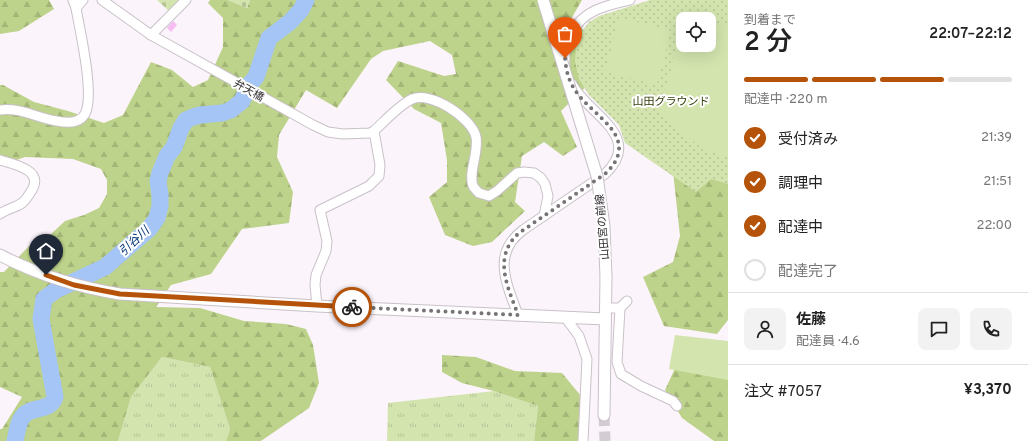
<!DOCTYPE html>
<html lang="ja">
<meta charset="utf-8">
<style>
body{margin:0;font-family:Overpass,"Noto Sans JP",sans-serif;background:#f2f2f2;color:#222;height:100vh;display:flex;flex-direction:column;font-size:15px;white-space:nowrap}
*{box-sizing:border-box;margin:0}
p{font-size:13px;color:#767676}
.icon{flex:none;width:22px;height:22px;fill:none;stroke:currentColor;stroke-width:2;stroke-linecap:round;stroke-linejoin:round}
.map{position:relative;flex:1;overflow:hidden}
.drawer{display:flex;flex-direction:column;background:#fff;width:300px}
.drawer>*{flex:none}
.fabs{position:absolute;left:676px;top:12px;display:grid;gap:8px}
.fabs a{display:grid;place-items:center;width:40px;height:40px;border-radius:8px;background:#fff;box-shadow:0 4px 16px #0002;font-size:20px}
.pin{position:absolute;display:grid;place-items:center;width:34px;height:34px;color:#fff;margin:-41px -17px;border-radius:50% 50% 50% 0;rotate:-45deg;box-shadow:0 0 4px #0007}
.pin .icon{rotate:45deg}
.courier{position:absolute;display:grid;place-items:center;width:40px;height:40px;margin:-20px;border:3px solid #b45309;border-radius:50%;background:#fff;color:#222;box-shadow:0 1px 5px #0007}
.headline em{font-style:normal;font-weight:600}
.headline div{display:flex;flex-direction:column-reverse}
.headline{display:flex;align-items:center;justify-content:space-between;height:68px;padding:0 16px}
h1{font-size:26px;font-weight:600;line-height:30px}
.bar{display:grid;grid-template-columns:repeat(4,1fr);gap:6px 4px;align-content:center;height:48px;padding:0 16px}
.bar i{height:5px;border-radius:3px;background:#e0e0e0}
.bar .current{background:#b45309}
.bar p{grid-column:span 4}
.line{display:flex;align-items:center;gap:10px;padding:0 16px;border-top:1px solid #e0e0e0}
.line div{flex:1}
.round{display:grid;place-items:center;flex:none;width:42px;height:42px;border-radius:8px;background:#f2f2f2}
ol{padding:0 16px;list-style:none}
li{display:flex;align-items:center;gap:12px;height:44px}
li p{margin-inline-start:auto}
li .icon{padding:4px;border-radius:50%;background:#b45309;color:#fff;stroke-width:4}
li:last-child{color:#767676}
li i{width:22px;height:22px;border:2px solid #e0e0e0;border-radius:50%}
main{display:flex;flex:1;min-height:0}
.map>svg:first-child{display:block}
.grass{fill:url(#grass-tufts)}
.forest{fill:url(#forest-firs)}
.cemetery{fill:url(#cemetery-stones)}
.park{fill:url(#park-dots);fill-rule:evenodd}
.garden{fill:#d3e4ae}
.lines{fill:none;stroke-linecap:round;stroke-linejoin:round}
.river{stroke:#a4c5f6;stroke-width:17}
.building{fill:#f7bdf3}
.major-tunnel{stroke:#d3ccd2;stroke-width:11;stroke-dasharray:11 5.5;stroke-linecap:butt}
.minor-casing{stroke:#c9c1c8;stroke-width:11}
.major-casing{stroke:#c9c1c8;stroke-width:13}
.minor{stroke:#fff;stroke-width:9}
.major{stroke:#fff;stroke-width:11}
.major-bridge-casing{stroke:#c9c1c8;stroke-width:13;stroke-linecap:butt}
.major-bridge{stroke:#fff;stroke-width:11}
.done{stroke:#777377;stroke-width:4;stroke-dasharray:0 7.2}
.route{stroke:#b45309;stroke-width:5}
.labels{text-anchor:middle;stroke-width:4;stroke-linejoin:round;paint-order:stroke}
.street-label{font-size:11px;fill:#302d30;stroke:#fff}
.park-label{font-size:11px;fill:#313c05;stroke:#fff}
.water-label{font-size:12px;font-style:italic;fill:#013579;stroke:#fff}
</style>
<main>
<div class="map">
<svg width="728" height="441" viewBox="0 0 728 441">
<defs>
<pattern id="grass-tufts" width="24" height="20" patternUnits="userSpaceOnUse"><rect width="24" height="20" fill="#d3e4ae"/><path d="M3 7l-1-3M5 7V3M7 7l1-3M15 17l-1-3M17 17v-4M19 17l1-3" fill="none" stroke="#b5c496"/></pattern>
<pattern id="forest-firs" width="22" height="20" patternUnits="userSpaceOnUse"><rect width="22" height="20" fill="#bdd28a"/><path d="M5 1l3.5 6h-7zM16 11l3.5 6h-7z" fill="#a3b577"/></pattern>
<pattern id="cemetery-stones" width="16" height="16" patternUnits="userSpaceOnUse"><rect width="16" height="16" fill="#d3e4ae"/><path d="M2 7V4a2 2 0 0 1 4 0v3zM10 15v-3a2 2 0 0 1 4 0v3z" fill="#b5c496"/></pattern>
<pattern id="park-dots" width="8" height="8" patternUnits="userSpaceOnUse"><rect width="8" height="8" fill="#d3e4ae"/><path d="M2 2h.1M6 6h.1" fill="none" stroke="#b5c496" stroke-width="1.8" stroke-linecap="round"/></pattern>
</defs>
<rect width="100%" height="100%" fill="#fcf4fb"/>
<!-- grass -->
<g class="grass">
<polygon points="162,357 210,367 230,429 226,441 118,441 131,397"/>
<polygon points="494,391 538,406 534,441 387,441 388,403"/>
</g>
<!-- forest -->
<g class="forest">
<polygon points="0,0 49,0 54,9 19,31 0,34"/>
<polygon points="210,0 228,0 247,8 250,0 582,0 571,19 606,50 595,78 561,111 577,147 563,156 544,142 522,156 515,202 525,211 492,242 473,246 445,235 429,197 447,182 447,160 441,123 414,109 386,80 398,61 444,76 456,74 452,55 430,41 383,51 371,59 337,108 306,90 279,135 277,157 293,192 289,223 242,229 211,274 171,285 156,307 200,308 244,321 286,324 306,329 313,345 319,383 309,408 261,441 226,441 230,429 210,367 162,357 131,397 118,441 0,441 0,429 2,429 22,397 0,387 0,272 4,272 32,243 51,234 65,221 84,215 99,208 107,194 107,180 101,169 73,159 25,157 0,166 0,85 3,85 34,102 68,111 104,123 123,115 151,62 172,70 193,87 208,80 223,47 223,18 208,3"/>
<polygon points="728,160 728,320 717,334 664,326 643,277 673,262 680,236 672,162"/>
<polygon points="442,355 476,357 515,371 562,373 581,396 585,441 534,441 538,406 494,391 462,383 442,372"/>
<polygon points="677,364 728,373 728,441 714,441 682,418 665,390"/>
</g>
<!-- cemetery -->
<g class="cemetery">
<polygon points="157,0 184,0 171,13"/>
<polygon points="228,0 250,0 247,8"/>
</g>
<!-- park -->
<path class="park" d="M650,0H728V184L711,179L696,192L625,143L619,125L589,95L579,79L575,62L576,47L580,34L589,22L599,16ZM683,19H709V45H683Z"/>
<!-- garden -->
<g class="garden">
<polygon points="619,17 671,31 657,85 605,72"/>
<polygon points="683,23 683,45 709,45 709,23 728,26 728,157 704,150 659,114"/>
<polygon points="675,335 728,341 728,380 669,369"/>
</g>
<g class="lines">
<!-- river -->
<path class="river" d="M15,441C17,432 18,420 25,414C35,406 51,411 55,397L41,319L44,299L56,290L105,267L149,229L157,218L160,206V195L158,181L160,173L167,156L174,147L181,128L186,120L193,117L200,115L222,113L231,110L242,101L249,85L256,77L269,38L290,22L301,10L306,0"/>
</g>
<!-- building -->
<polygon class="building" points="173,21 177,25 171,32 167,28"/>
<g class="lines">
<!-- major-tunnel -->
<polyline class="major-tunnel" points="604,415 605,441"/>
<defs>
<g id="minor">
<path d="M102,0L151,35L313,125L328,132L343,134L370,133L374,131C386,120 398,106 412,99C431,91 472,118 476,137C479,153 468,172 473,186C474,188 477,191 479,193L489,196L497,191L517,173L524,172L534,173L541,178L545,184L548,196L544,216"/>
<polyline points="76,8 83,0"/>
<polyline points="151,35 186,0"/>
<path d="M565,65C563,43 575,20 594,11C606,5 618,3 630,0"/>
<path d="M0,110C20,107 37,118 57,121C66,123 79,124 85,114C95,95 80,31 76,8L73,0"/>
<path d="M0,160C12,164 42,169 33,188C30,193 27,199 22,203C15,208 6,209 0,214"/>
<polyline points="317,306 315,285 316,275 326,251 327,241 320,210 369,186 379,176 380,165 374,131"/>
<polyline points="606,308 620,308 627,301"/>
<polyline points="620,308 617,362 621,374 641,386 673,401 677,406"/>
<path d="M518,315C507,284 491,254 523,230L605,174C645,136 587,114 572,84"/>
<polyline points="565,317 579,336 587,359 583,441"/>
</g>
<g id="major">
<path d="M0,255C38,275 77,287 120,294L317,306L605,319"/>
<polyline points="604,415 606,277"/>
</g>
</defs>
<!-- minor casing -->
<use href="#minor" class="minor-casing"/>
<!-- major casing -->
<use href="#major" class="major-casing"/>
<!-- minor -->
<use href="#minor" class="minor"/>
<!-- major -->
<use href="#major" class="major"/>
<defs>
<polyline id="major-bridge" points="543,0 597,176 604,226 606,277"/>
</defs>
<!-- major-bridge casing -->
<use href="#major-bridge" class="major-bridge-casing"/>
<!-- major-bridge -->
<use href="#major-bridge" class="major-bridge"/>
</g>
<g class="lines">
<!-- done -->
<path class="done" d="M352,307L518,315C508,287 492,257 519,233L605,174C644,137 591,116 575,90C568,80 566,69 565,58"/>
<!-- route -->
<polyline class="route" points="46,275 74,285 120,294 352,307"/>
</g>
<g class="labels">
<!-- street labels -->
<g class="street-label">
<text transform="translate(249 90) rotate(29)" y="4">弁天橋</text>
<text transform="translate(602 227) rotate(-95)" y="4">山田宮の前線</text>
</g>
<!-- park labels -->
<g class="park-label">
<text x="671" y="105">山田グラウンド</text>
</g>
<!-- water labels -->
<g class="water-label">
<text transform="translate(134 241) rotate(-43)" y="4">引谷川</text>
</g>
</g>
</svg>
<div class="fabs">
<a><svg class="icon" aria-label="locate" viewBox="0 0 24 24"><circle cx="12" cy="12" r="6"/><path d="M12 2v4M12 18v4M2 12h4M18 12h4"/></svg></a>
</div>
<div class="pin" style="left:565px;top:58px;background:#ea580c"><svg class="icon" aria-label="bag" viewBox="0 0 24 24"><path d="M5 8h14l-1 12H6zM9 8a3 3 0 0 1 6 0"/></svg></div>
<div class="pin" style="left:46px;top:275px;background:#1f2937"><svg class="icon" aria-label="home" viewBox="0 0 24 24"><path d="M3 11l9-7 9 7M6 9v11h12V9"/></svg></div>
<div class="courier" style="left:352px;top:307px"><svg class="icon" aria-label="bike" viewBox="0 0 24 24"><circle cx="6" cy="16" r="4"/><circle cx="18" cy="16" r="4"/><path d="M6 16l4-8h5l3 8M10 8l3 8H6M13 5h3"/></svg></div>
</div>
<section class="drawer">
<div class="headline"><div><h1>2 分</h1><p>到着まで</p></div><em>22:07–22:12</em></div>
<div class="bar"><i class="current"></i><i class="current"></i><i class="current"></i><i></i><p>配達中 · 220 m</p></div>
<ol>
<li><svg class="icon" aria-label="check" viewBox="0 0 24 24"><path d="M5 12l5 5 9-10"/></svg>受付済み<p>21:39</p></li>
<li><svg class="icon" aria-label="check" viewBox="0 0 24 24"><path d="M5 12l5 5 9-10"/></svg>調理中<p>21:51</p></li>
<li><svg class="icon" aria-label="check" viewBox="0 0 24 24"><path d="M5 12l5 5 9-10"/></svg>配達中<p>22:00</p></li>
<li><i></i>配達完了</li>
</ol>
<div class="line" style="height:72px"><a class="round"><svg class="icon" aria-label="person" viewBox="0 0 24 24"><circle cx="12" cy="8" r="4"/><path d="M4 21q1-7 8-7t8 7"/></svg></a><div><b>佐藤</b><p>配達員 · 4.6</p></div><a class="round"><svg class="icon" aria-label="chat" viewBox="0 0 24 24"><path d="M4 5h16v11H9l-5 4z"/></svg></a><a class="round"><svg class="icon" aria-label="phone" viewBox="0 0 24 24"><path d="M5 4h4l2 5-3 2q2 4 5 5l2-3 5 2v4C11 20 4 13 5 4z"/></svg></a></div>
<div class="line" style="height:52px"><div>注文 #7057</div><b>¥3,370</b></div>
</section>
</main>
